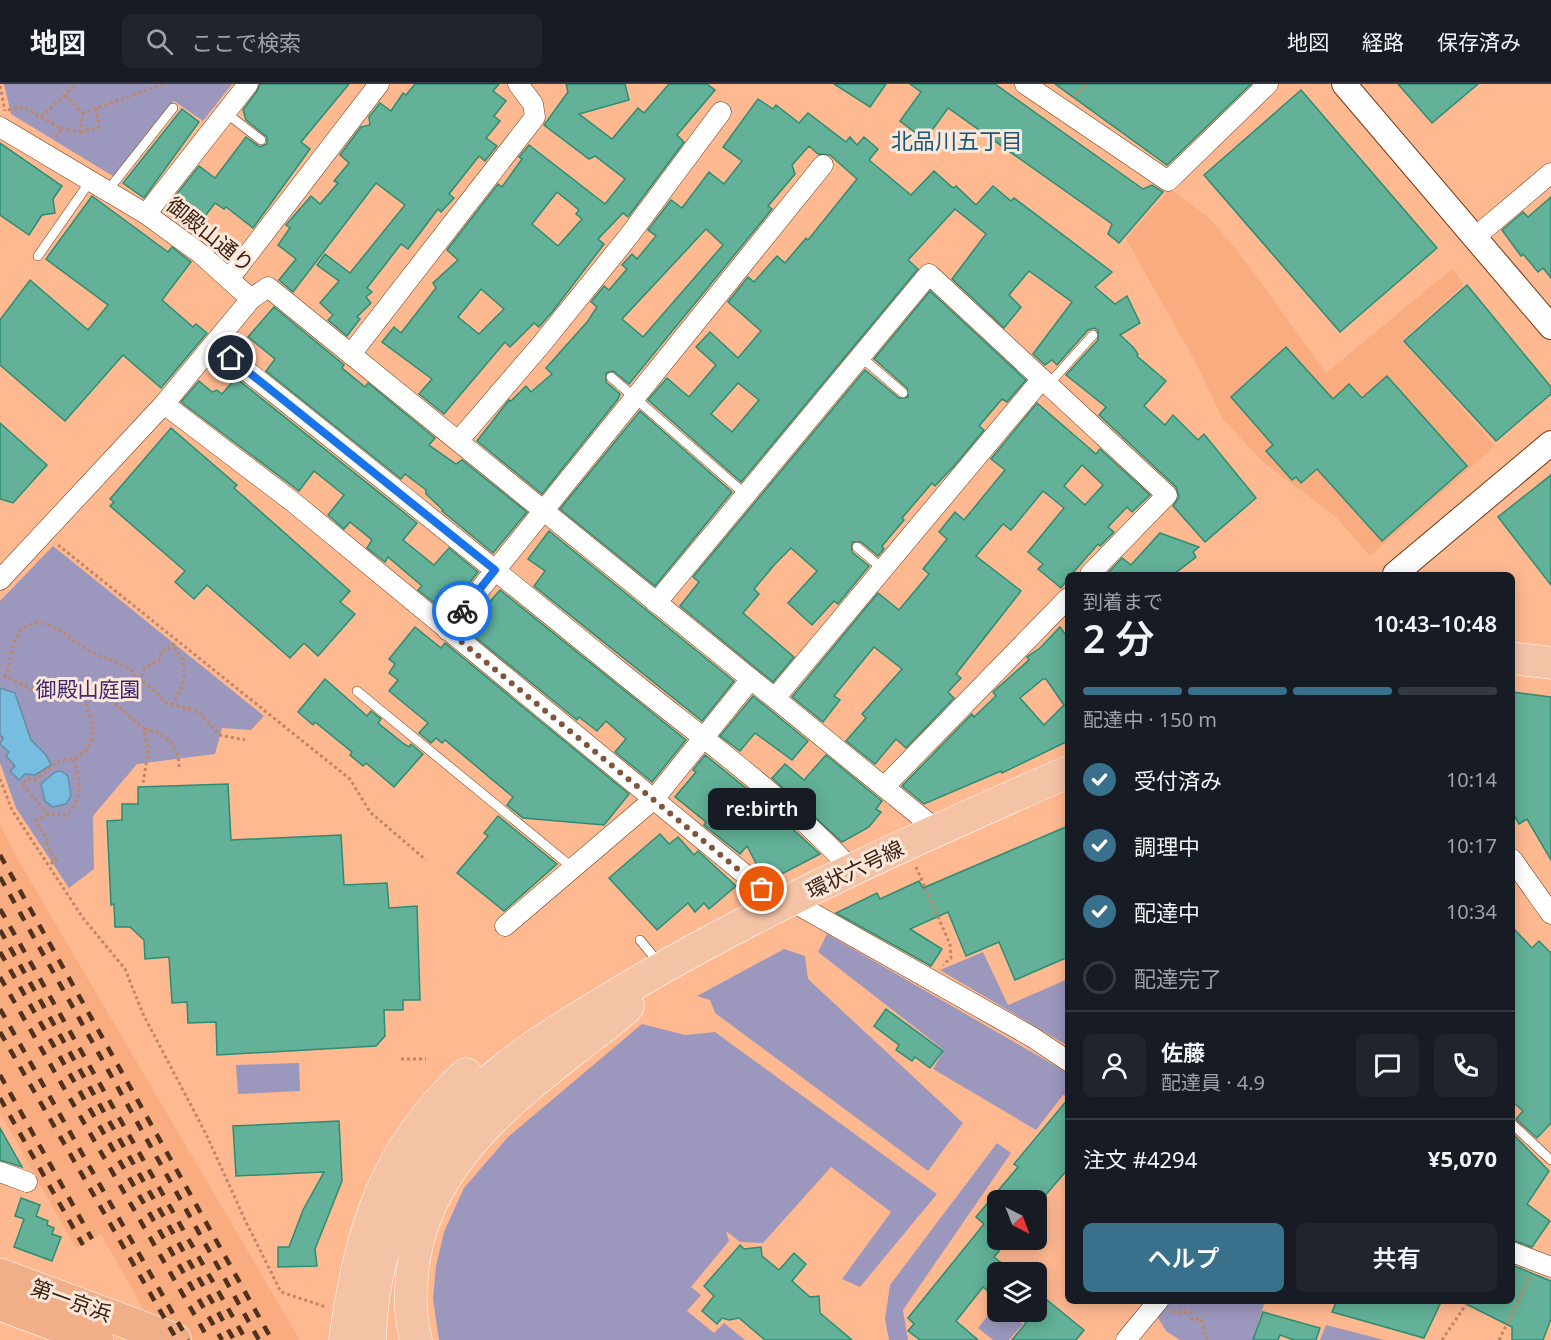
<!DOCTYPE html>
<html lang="ja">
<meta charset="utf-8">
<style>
body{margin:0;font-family:"Noto Sans","Noto Sans JP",sans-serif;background:#20242c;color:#f1f3f6;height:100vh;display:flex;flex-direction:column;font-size:22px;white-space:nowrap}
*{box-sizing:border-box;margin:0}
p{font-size:20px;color:#9ea1a6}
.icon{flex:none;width:33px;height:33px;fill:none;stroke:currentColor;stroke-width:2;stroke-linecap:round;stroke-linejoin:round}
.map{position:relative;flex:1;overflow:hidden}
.drawer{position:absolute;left:1065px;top:488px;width:450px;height:732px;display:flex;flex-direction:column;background:#171b24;border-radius:9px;box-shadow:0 3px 15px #0003}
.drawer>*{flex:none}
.needle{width:39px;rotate:138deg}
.fabs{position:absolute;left:987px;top:1106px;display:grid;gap:12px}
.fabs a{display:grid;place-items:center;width:60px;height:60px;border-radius:9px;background:#171b24;box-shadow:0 3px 15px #0003;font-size:30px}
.pin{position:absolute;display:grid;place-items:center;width:51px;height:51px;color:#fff;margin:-26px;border:3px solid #fff;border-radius:50%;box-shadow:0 2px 6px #0007}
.courier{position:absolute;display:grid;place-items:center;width:60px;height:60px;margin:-30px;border:4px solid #1a73e8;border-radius:50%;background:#fff;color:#222;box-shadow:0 2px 8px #0007}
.bubble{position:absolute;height:42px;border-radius:9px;background:#171b24;box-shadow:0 3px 15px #0003;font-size:20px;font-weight:600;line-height:42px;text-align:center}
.head em{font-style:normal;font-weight:600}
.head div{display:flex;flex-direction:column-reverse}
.head{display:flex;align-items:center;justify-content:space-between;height:102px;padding:0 18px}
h1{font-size:39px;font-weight:600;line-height:45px}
.bar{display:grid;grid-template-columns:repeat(4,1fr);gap:9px 6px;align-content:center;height:72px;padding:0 18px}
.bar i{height:8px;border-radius:4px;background:#363941}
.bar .active{background:#39708b}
.bar p{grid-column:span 4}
.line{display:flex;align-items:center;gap:15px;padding:0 18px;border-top:2px solid #363941}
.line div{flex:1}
.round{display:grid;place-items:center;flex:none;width:63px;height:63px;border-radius:9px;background:#20242c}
ol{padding:0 18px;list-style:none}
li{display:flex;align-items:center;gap:18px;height:66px}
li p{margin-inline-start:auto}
li .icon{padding:6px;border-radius:50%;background:#39708b;color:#fff;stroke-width:4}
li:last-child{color:#9ea1a6}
li i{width:33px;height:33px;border:3px solid #363941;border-radius:50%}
.cta{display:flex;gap:12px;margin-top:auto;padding:12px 18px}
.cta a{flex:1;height:69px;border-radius:9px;background:#39708b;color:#fff;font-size:24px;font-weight:600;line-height:69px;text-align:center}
.cta a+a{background:#20242c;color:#f1f3f6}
header{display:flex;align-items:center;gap:36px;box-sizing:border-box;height:84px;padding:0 30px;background:#171b24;border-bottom:2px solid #363941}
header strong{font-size:28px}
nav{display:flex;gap:33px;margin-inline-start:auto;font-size:21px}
.search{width:420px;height:54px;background:#20242c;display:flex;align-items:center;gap:15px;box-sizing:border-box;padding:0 21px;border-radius:9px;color:#9ea1a6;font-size:22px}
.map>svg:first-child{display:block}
.built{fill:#f8ac80}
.green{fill:#9c97bd}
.water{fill:#76bde0;stroke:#648ea2;stroke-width:1.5}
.building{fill:#62b198;stroke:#2d8c72;stroke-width:1.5;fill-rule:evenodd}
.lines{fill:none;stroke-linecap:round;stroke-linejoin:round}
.service-casing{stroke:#72370e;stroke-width:10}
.minor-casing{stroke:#72370e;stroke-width:21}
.tertiary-casing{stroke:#72370e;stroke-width:26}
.primary-casing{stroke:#fff;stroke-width:33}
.trunk-casing{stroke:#fff;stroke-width:34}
.path{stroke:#bf8767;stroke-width:3;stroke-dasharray:3 3;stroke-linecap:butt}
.service{stroke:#fff;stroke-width:9}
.minor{stroke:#fff;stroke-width:20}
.tertiary{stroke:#fff;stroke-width:24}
.primary{stroke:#f4c3a6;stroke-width:32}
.trunk{stroke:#f0af88;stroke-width:33}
.rail{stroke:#4f311e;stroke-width:4.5;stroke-dasharray:10 10;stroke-linecap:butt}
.done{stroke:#7f563d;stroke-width:6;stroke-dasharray:0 10.8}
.route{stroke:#1a73e8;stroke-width:8}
.labels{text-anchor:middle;stroke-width:6;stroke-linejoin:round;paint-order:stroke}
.street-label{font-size:21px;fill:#3a2010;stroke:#fde7db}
.park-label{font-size:21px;fill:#3b286f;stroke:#fde7db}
.neighbourhood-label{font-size:22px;fill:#155a76;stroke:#fde7db}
</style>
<header>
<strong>地図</strong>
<div class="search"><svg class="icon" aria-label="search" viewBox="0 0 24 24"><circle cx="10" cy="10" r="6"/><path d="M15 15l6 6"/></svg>ここで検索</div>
<nav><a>地図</a><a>経路</a><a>保存済み</a></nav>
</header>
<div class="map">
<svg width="1551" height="1256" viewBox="0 0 1551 1256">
<rect width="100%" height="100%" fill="#ffb991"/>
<!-- built -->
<g class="built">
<polygon points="1170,105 1208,133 1238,167 1326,289 1452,185 1464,200 1402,256 1495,362 1370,472 1335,432 1263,378 1222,334 1196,279 1126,155"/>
<polygon points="0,741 14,769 300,1256 161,1256 101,1150 76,1164 0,1029"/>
</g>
<!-- green -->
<g class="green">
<polygon points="4,0 232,0 203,37 174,17 116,94 11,30"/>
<polygon points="53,462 264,632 251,646 222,644 215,670 137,680 93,732 94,785 69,804 16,724 0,679 0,517"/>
<polygon points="827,850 1068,989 1068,1012 1063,1011 1036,1046 933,985 944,966 818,868"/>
<polygon points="784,865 805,872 808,895 963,1039 928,1087 715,929 710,916 697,912"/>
<polygon points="983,868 1008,921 1068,895 1068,962 940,886"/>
<polygon points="642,940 685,951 715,948 937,1110 860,1203 842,1195 891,1128 831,1083 763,1159 740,1158 726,1147 729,1157 691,1203 701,1211 687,1227 714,1249 724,1239 745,1256 439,1256 433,1215 436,1182 444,1148 464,1104 508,1053"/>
<polygon points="299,979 300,1007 238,1010 236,981"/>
<polygon points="997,1059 1011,1069 903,1226 908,1256 889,1256 885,1235 890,1201"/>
<polygon points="1159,1217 1265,1217 1253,1256 1180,1256 1166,1247 1152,1224"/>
<polygon points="997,1220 998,1227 1007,1227 1023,1240 1009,1256 993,1256 978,1244"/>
<polygon points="1326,1241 1384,1256 1320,1256"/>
</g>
<!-- water -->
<g class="water">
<polygon points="0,604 15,609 31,656 46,671 51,681 35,691 25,690 19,696 10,687 15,682 6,672 9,668 0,660 3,654 0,651"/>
<polygon points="61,687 68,692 71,712 66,720 53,723 45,717 41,700 55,688"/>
</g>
<!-- building -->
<g class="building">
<polygon points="260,0 349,0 301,58 310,65 253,144 226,123 224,125 215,119 193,148 164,126 199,82 215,94 246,53 260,63 267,60 267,53 246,36 243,26 257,7"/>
<polygon points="415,0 499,0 493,7 506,17 494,32 500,37 486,54 497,62 485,77 479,72 449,110 454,114 441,128 438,125 408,165 401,160 367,204 372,208 366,213 371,219 357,233 360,235 347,252 328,236 333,231 320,219 339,197 317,181 325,170 350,189 405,121 376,99 293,208 279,196 296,175 278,161 290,144 286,141 311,112 320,120 338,99 334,97 349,79 340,71 361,43 370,41 369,33 380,19 391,27 403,9 406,11"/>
<path d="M566,0H625L629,16L579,30L612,55L638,24L644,29L669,0H707L715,6L677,51L684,58L628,133L623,129L598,155L604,160L553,227L539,243L534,239L510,263L505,258L444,330L419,310L432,295L382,258L394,243L401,249L436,204L433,199L458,176L447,166L498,100L502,103L522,75L519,73L529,61L605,120L625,95L595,72L589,75L544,41L568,8ZM557,108L579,126L576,130L582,135L558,162L532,140ZM481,205L504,225L479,250L458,233Z"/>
<polygon points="834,0 886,0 870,23"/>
<polygon points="910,0 995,0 1143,105 1152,101 1163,108 1119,159 1108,150 1112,140 948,24 925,56 900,37 921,8"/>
<polygon points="1055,0 1251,0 1167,81"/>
<polygon points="1398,0 1478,0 1432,39"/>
<polygon points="1301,6 1437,164 1340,248 1204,91"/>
<path d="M758,15L773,25L776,21L799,39L808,29L846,58L850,53L857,61L864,53L878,65L869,76L911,111L934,87L953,104L956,102L976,121L993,102L1011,117L1014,114L1112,188L1095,203L1115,220L1127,212L1140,239L1120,251L1133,263L1138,270L1137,272L1166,297L1144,322L1165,341L1173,331L1198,356L1204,350L1256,414L1205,458L1173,422L1179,413L1176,403L1099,331L1106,323L1066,291L1098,256V246L1094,244L1088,246L1057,281L1052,276L1045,281L1033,270L1072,218L1029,187L1009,211L1021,223L1004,244L952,195L986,150L955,125L908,176L918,185L741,398L648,316L667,294L689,313L716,281L696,263L710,248L738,274L761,247L728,218L748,193L754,198L777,172L785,179L806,154L808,156L857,95L830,71L818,70L809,62L792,81L795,90L768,122L772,125L629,300L613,287L606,289V298L620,310L618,315L542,410L477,357L509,316L511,317L526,302L531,308L552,290L546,284L588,237L597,223L591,218L604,202L609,206L627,185L622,181L632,170L637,175L656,152L648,146L671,116L682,124L709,88L724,100L742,77L723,63ZM706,145L723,161L643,253L622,235ZM738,299L759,316L732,348L711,330Z"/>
<polygon points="182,25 199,38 144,114 123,99"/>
<polygon points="0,59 62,102 53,115 55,129 42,131 29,151 0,131"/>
<polygon points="92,112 168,168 172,163 191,178 162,216 193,243 196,240 207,249 161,304 123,271 65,337 0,281 0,236 30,196 88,246 108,221 46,175"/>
<polygon points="1551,113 1551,194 1543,184 1538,188 1523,170 1521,172 1502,146 1523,128 1528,133"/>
<polygon points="1467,201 1551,303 1551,310 1496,357 1404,257"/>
<polygon points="930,207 1026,296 1007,318 1002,315 979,342 984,346 954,382 935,402 932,399 902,434 904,436 882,462 884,465 878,472 861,458 852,458 852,468 869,482 838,520 834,517 812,541 788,519 817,487 791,464 775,480 754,505 759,510 743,529 794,573 773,598 680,522 699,498 693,493 865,286 899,314 908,313 907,304 874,275"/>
<polygon points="274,223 344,281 342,284 365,303 368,299 435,354 429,361 456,380 462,376 527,428 493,469 442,427 443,426 426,410 426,406 405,390 401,395 266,287 275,275 248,253"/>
<polygon points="1286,263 1333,315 1349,300 1362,314 1387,292 1467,382 1382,457 1317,385 1301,399 1296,393 1292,396 1266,367 1273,361 1231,313"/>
<polygon points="236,294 417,439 403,456 434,481 449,464 478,488 446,528 418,506 422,502 388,473 385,478 367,464 372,456 350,438 344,445 328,431 344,411 314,387 299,407 181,318 199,297 212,308 217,306 222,310"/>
<path d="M1037,319L1096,370L1100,365L1150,411L1132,428L1127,423L1108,443L1114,448L1100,462L1098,460L1072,490H1068V495L1061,504L1038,485L1043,480L1028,468L1064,424L1043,407L1011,446L1003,440L976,472L1021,507L956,590L961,594L948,608L954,614L906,664L896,655L875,680L846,657L866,634L862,630L902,585L874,563L834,612L840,616L823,638L792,613L878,509L899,526L929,490L923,485L947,455L939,448L955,428L964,436L1005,386L991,375ZM1082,381L1103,401L1085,421L1064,402Z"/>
<polygon points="640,327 732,408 655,502 560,425"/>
<polygon points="0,339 47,381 13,419 0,415"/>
<polygon points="171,344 237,401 234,404 350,507 340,518 355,530 318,572 304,559 290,574 207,501 194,515 175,498 185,487 110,422 114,418 110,415"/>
<polygon points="1551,391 1551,501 1498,433"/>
<polygon points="549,447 734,597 702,637 534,502 545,487 528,475"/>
<polygon points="1160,449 1199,463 1193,468 1196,473 1174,490 1107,490 1122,474 1131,481"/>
<polygon points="500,506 686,656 652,698 615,668 626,655 606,637 597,647 579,633 577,636 464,544 484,519 487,521"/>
<polygon points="415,543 441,564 445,559 629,710 604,741 523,734 507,721 513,713 445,656 442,659 436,654 431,659 419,649 428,639 389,607 398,596 389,589 395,580 389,575"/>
<path d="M1060,543L1068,554V657L1002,689L1001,687L924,720L902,702L972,630L974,633L996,612L993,608L1029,576L1027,573L1040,564ZM1043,595H1046L1064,621L1044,641L1020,614Z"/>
<polygon points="325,595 367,632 371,627 381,635 378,639 404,660 409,663 411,660 423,670 394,703 366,679 363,682 350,671 352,668 315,638 313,641 298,628"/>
<polygon points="1512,608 1551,613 1551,776 1527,735 1519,740 1512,728"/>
<polygon points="753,612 808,657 792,676 755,649 740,667 720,652"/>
<polygon points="705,671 762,717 820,770 774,794 758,783 747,762 740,770 704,741 706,738 675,713 696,688 693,686"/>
<polygon points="826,671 882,717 876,725 881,728 869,743 842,758 772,694 785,680 804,696"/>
<polygon points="228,700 231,756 341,751 344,801 387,799 389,824 417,822 420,916 403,916 403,926 384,926 385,952 376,962 217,971 216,938 188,939 187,918 172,919 169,873 145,875 144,856 130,843 115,843 114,820 111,821 107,737 122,736 122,720 138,720 138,703"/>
<polygon points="498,732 557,780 504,827 457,789 488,752 484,749"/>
<polygon points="1068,742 1068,873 1015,896 999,858 966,872 948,828 910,845 942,865 931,882 836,829 877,809 880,815 919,797 923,804"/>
<polygon points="660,750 669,760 678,753 694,771 698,767 736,802 709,825 704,819 695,828 688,819 657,846 609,794"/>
<polygon points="1512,843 1532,864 1539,857 1551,869 1551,1039 1537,1054 1516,1035 1523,1027 1512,1017"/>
<polygon points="886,925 943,967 930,984 915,973 912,977 896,966 899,961 874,942"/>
<polygon points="1068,1015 1068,1085 1036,1122 1036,1116 998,1116 998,1155 1009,1155 994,1173 1013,1188 998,1188 998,1215 983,1203 956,1237 978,1256 920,1256 908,1247 914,1240 908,1234 984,1140 976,1133 1018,1083 1014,1080"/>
<polygon points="339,1037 342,1097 315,1165 317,1182 278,1183 278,1163 289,1163 303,1126 324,1088 236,1092 233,1042"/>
<polygon points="0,1044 22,1083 0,1076"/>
<polygon points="1512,1049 1549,1087 1527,1120 1550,1137 1532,1163 1512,1156"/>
<polygon points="21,1114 40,1121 36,1132 48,1137 47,1141 54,1144 52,1150 61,1153 52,1177 14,1163 24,1135 15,1132"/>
<polygon points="740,1161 744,1165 761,1163 762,1172 779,1186 794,1169 806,1180 792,1197 810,1213 819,1212 820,1229 852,1256 765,1256 739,1234 729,1236 722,1234 717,1240 702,1227 714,1212 704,1202"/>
<polygon points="1512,1181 1551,1197 1551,1235 1543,1256 1512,1256 1512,1243 1458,1216 1512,1216"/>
<polygon points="1036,1207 1084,1246 1076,1256 1012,1256 1026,1239 1012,1227 1036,1227"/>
<polygon points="1337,1216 1442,1216 1424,1254 1332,1228"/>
<polygon points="1263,1228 1320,1244 1316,1256 1294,1256 1280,1251 1278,1256 1253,1256"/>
</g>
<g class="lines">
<defs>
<g id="service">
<polyline points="226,29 261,56"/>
<polyline points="109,105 173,24"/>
<polyline points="38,172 91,96"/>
<polyline points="861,273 903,309"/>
<polyline points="611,293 746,411"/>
<polyline points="1048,301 1093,251"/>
<polyline points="857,463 883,485"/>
<polyline points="357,607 573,784"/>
<polyline points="640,856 659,879"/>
<polyline points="1512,1040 1551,1076"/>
</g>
<g id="minor">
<polyline points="1025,0 1168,97 1268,0"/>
<polyline points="0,43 146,130 201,170 251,215"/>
<polyline points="146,130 248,0"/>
<polyline points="1474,154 1551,89"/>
<polyline points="229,195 379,0"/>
<path d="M214,261C350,368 484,477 618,586C695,649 787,714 853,787"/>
<polyline points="351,270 535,33 533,20 518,0"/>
<polyline points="164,320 293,418 782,821"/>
<polyline points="459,356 540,262 628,153 721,28"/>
<polyline points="0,496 164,320 251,215 268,203 937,746"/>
<polyline points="656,519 929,190 1167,411 1090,490"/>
<polyline points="447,546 823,81"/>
<polyline points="775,614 1042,295"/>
<polyline points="884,703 1068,514"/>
<polyline points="1512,775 1551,830"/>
<polyline points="791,817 1032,953 1068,977"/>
<polyline points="505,842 654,715 751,595"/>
<polyline points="0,1088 27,1098"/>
<polyline points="1512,1168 1551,1183"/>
<polyline points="1126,1256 1159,1216"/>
</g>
<g id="tertiary">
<polyline points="1344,0 1551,243"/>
<polyline points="1395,490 1551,359"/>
</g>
<g id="primary">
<polyline points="1512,574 1551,579"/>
<path d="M345,1256C360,1148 383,1067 466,990"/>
<path d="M370,1256C372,1174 402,1090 457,1029C504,976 566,941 626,905C767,821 918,754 1068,688"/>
<path d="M416,1256C408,1226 410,1195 416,1165C435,1076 506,1019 575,965C592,951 612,938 628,922"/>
</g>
<g id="trunk">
<polyline points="0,1191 175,1256"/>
<polyline points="0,1220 97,1256"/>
</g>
</defs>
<!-- service casing -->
<use href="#service" class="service-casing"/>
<!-- minor casing -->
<use href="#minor" class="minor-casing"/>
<!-- tertiary casing -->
<use href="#tertiary" class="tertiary-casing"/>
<!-- primary casing -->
<use href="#primary" class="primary-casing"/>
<!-- trunk casing -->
<use href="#trunk" class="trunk-casing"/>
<!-- path -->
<g class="path">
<polyline points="0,2 5,27"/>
<polyline points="65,11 83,29 163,0"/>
<polyline points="1075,12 1087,0"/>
<polyline points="8,26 23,23 61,44 55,55"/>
<polyline points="41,33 76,0"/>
<polyline points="61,44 80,48 83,29"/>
<polyline points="80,48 99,43 96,24"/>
<polyline points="58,461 350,695 370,728 426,776"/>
<polyline points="141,598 144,585 161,574 160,568 172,562 177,556"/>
<polyline points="79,605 89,603 100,606 144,645 148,668 143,699"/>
<polyline points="103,609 127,598 145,599 167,619 199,628 219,651 245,656"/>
<path d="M172,621C185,601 192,581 172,562"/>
<path d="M144,645C164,647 179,662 179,683"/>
<path d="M74,675C79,696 85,715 66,731L48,730L22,700L27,695H37C44,690 51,681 59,677C63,675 69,676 73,675C105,662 90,628 79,605C44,617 36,606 5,592C13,576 9,558 23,545C28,541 34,538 41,539C56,540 79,562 93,569C108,577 122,577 135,589V597"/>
<polyline points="0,695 12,726 83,834 125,885 143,930 206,1050 245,1136 281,1208 326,1223"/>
<polyline points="48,730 35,737 49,758 46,760 56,776 48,781"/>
<polyline points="916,783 950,860 951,874 943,881"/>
<polyline points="401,975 426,975"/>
<polyline points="1172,1228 1191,1228 1192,1235 1201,1235 1207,1256"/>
<polyline points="1442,1256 1469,1216"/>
<polyline points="1499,1256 1530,1193"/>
</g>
<!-- service -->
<use href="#service" class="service"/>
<!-- minor -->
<use href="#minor" class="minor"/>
<!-- tertiary -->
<use href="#tertiary" class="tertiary"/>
<!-- primary -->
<use href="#primary" class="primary"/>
<!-- trunk -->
<use href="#trunk" class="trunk"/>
<!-- rail -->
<g class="rail">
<polyline points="0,771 272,1256"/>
<polyline points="0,793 259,1256"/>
<polyline points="0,825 246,1256"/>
<polyline points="0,846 234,1256"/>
<polyline points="0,868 222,1256"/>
<polyline points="0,893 209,1256"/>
<polyline points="0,925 188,1256"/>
<polyline points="0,948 177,1256"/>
<polyline points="0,991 92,1155"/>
<polyline points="0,1014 83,1161"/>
</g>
</g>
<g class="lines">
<!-- done -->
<polyline class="done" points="462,527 447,546 762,805"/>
<!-- route -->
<polyline class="route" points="231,274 495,486 462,527"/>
</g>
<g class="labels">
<!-- street labels -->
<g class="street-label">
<text transform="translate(210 151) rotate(39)" y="7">御殿山通り</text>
<text transform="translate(855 786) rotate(-26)" y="7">環状六号線</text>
<text transform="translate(71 1217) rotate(20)" y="7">第一京浜</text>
</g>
<!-- park labels -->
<g class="park-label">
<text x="88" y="613">御殿山庭園</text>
</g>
<!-- neighbourhood labels -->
<g class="neighbourhood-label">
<text x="957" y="65">北品川五丁目</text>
</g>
</g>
</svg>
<div class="fabs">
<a><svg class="needle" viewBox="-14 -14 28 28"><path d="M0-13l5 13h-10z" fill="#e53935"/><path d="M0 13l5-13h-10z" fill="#9ea1a6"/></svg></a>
<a><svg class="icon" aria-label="layers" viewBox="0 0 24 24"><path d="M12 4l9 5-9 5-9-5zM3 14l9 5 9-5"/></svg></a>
</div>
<div class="pin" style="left:762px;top:805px;background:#ea580c"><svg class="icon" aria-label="bag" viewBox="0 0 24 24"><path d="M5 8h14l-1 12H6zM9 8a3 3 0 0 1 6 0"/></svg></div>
<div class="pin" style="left:231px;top:274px;background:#1f2937"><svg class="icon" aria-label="home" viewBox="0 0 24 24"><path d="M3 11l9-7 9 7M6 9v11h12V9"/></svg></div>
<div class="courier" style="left:462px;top:527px"><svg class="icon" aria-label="bike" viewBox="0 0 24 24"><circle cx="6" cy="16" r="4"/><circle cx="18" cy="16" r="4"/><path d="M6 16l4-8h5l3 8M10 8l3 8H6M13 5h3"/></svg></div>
<div class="bubble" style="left:708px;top:704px;width:108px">re:birth</div>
<section class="drawer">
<div class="head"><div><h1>2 分</h1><p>到着まで</p></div><em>10:43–10:48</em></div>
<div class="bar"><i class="active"></i><i class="active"></i><i class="active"></i><i></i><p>配達中 · 150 m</p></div>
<ol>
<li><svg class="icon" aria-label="check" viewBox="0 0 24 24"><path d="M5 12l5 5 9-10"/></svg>受付済み<p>10:14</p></li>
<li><svg class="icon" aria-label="check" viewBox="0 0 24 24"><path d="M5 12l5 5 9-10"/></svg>調理中<p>10:17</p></li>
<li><svg class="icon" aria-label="check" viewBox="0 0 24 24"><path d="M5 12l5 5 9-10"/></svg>配達中<p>10:34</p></li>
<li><i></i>配達完了</li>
</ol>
<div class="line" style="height:108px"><a class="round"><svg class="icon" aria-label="person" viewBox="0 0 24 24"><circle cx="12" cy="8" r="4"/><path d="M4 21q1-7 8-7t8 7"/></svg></a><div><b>佐藤</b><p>配達員 · 4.9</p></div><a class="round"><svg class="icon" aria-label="chat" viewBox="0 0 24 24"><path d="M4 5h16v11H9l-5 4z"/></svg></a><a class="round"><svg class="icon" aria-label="phone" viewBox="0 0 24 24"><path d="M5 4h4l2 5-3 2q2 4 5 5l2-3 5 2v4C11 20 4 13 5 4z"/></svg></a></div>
<div class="line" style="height:78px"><div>注文 #4294</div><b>¥5,070</b></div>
<div class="cta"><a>ヘルプ</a><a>共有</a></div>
</section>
</div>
